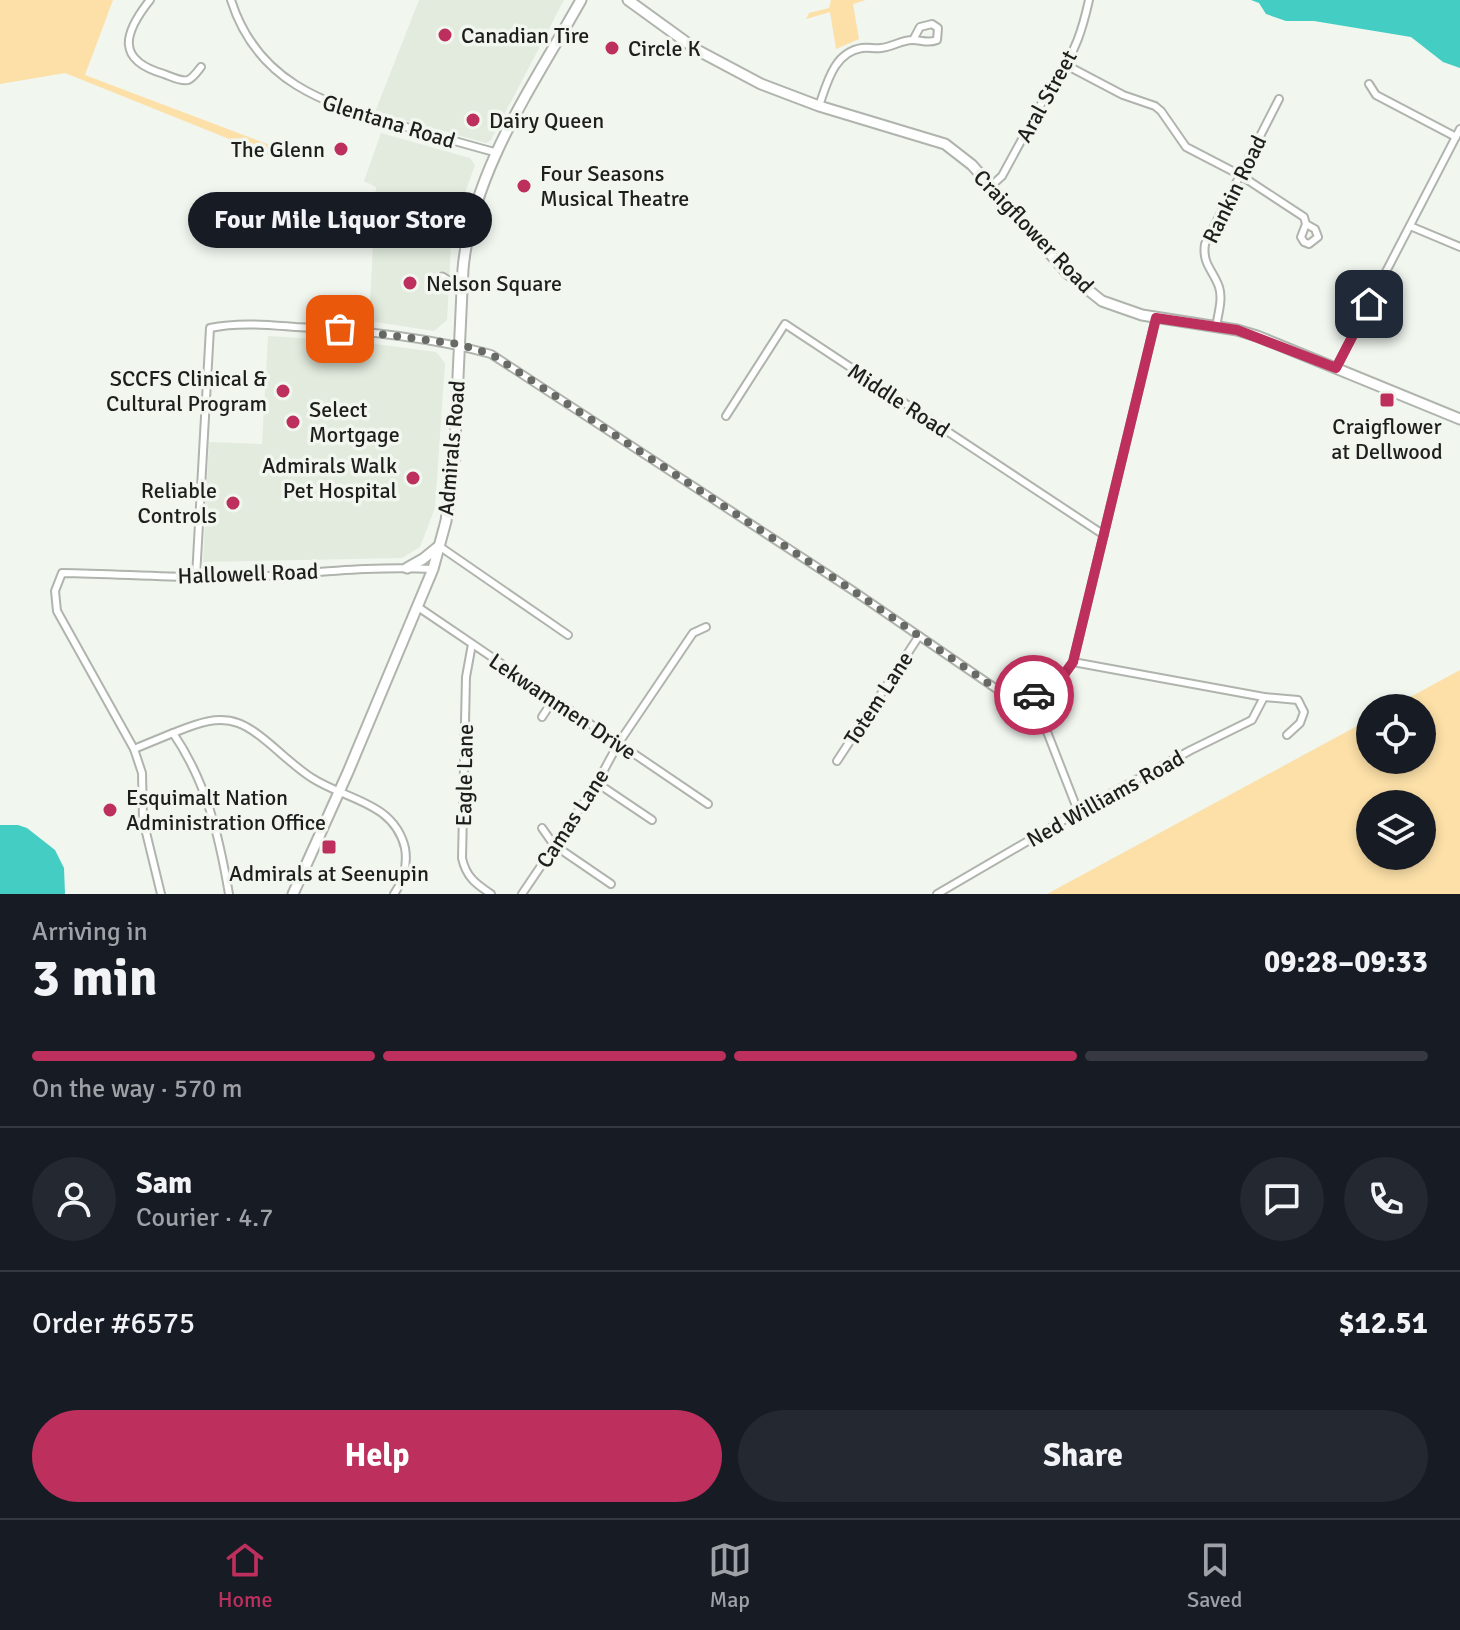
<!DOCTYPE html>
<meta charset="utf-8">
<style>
body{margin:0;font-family:Signika,sans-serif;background:#242831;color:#f1f3f6;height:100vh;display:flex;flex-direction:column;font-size:30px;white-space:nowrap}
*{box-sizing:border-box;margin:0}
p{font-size:26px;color:#9ea1a6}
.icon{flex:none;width:44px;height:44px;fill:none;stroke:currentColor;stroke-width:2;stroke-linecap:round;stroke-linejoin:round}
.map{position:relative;height:894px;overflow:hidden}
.sheet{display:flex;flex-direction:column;background:#171b24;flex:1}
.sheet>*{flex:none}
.controls{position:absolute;left:1356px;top:694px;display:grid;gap:16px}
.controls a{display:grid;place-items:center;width:80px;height:80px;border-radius:50%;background:#171b24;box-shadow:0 4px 12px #0003;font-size:40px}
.pin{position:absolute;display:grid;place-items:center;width:68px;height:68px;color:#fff;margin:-34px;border-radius:16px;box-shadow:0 4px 12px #0006}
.courier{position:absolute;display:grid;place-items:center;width:80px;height:80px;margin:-40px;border:6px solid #bd2f5d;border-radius:50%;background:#fff;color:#222;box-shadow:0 2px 10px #0007}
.bubble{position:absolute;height:56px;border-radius:28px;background:#171b24;box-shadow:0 4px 12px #0003;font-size:26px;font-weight:700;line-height:56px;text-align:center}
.headline em{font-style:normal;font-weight:700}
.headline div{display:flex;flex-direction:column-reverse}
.headline{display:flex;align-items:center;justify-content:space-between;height:136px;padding:0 32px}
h1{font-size:52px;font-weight:700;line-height:60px}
.bar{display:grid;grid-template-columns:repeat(4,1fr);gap:12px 8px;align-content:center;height:96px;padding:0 32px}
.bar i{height:10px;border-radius:6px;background:#363941}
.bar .current{background:#bd2f5d}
.bar p{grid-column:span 4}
.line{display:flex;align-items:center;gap:20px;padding:0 32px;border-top:2px solid #363941}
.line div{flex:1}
.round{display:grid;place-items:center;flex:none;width:84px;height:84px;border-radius:42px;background:#242831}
.action{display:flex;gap:16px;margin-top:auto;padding:16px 32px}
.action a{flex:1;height:92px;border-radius:48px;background:#bd2f5d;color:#fff;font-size:32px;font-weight:700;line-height:92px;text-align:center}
.action a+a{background:#242831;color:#f1f3f6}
.tabs{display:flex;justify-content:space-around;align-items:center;height:112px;border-top:2px solid #363941;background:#171b24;font-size:22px;color:#9ea1a6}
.tabs a{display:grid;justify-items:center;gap:4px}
.tabs .current{color:#bd2f5d}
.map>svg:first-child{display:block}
.built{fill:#e2ebde}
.green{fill:#fce0a8;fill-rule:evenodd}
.water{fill:#43cdc3}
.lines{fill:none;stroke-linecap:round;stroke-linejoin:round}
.minor-casing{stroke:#afb4ad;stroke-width:10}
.secondary-casing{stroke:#afb4ad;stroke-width:13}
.minor{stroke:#fff;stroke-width:6}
.secondary{stroke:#fff;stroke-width:9}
.done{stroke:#686a66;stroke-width:8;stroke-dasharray:0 14.4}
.route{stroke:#bd2f5d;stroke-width:10}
.poi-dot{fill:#bd2f5d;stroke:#f1f6ef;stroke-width:3}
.labels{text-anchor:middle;stroke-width:7;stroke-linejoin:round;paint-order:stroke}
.poi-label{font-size:22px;fill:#1e1f1d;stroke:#f1f6ef;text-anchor:start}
.street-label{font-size:22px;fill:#1e1f1d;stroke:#f1f6ef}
</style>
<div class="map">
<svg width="1460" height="894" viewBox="0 0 1460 894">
<rect width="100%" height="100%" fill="#f1f6ef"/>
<!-- built -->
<g class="built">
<polygon points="419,0 564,0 491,140 486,143 375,112"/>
<polygon points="381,133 470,158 475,165 460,207 451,246 447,320 434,331 369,321 376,187 364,181"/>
<polygon points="268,336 352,341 436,352 445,363 435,508 420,547 402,558 203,562 209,442 262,444"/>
</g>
<!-- green -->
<g class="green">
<polygon points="0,0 113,0 85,75 283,150 279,159 65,73 0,84"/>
<polygon points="831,0 866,0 853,4 859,39 836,49 830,12 806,19 809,13 829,8"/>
<path d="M1460,670V894H1047L1370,719V760H1422V708H1390ZM1370,804H1422V856H1370Z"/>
</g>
<!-- water -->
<g class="water">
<polygon points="1251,0 1460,0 1460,68 1443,62 1411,37 1314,21 1286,21 1266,14 1259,3"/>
<polygon points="0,825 18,825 27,828 55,850 64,868 65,894 0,894"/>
</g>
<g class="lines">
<defs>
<g id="minor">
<path d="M150,0C123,34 116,60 164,74C170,76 181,82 188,80C193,78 197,72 201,67"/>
<path d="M231,0C257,82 323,103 396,124C430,134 464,144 498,153"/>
<polyline points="1066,65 1123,95 1155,106 1161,111 1186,147 1240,175 1304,217 1306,224 1315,229 1318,237 1309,244 1304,242 1301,237 1306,224"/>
<polyline points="1369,84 1376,95 1456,137"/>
<path d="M819,106C827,83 834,52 862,48C869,47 875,49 881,48C892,47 902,40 912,40C923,40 927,44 937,40L938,28L932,24L920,27L913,40"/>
<path d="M991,186L1002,176L1057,75C1075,55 1083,27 1089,0"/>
<polyline points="1410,226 1460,247"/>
<path d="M1216,327C1218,314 1223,299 1219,287C1213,270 1202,264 1205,244L1279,99"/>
<polyline points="1336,368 1460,129"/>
<polyline points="726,416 785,324 1104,535"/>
<polyline points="439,546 568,635"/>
<path d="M196,577L210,328C239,322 267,325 296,327C362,330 428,337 491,354L852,590L1001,692C1036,702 1054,690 1073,662L1156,318"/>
<polyline points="418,607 708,804"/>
<path d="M472,644L466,677L462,858C466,877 476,884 491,894"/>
<polyline points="1073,662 1264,697 1298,700 1304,712 1300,723 1287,735"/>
<polyline points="1033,696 1078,811"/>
<polyline points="542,717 553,700"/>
<path d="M173,733C194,725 216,715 238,723C261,731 289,764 312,778C346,800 394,802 405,848C408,866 404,880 394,894"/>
<path d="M134,749L173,733C207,783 219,836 229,894"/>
<polyline points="837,761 919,636"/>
<polyline points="597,783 652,820"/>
<polyline points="542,828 554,845 611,884"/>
<path d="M161,894L143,820L142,773L134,749L57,611L55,591L62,573C130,574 198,580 266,576C322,572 377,566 433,569"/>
<polyline points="522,894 597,783 618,744 693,633 706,627"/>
<polyline points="937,894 1088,806 1191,750 1252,720 1264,697"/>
</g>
<g id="secondary">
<polyline points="628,0 697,50 761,84 819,106 945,144 972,165 1067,273 1102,301 1142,315 1237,330 1257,336 1460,419"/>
<polyline points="442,278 462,291"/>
<polyline points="407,568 423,559 439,546"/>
<path d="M293,894L348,772L433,569L446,521L454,463L463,269C472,171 534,84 581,0"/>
</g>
</defs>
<!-- minor casing -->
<use href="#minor" class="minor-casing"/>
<!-- secondary casing -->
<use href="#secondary" class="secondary-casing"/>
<!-- minor -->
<use href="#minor" class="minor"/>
<!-- secondary -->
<use href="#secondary" class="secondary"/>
</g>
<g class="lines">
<!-- done -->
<polyline class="done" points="340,329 458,344 491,354 852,590 1001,692 1018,697 1034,695"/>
<!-- route -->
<polyline class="route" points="1034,695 1058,683 1073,662 1156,318 1237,330 1336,368 1369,304"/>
</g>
<!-- markers -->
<g class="poi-dot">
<circle cx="445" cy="35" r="8"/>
<circle cx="612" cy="48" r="8"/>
<circle cx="473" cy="120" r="8"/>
<circle cx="341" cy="149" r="8"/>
<circle cx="524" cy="186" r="8"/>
<circle cx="410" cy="283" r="8"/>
<circle cx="283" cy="391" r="8"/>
<rect x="1379" y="392" width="16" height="16" rx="4"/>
<circle cx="293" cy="422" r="8"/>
<circle cx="413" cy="478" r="8"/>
<circle cx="233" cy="503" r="8"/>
<circle cx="110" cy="810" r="8"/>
<rect x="321" y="839" width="16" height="16" rx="4"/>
</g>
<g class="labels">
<!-- poi labels -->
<g class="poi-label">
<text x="461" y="43">Canadian Tire</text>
<text x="628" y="56">Circle K</text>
<text x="489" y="128">Dairy Queen</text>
<text x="325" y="157" text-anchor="end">The Glenn</text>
<text x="540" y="181">Four Seasons<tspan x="540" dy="25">Musical Theatre</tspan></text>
<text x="426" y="291">Nelson Square</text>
<text x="267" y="386" text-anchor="end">SCCFS Clinical &amp;<tspan x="267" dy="25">Cultural Program</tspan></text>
<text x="309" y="417">Select<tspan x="309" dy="25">Mortgage</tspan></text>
<text x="1387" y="434" text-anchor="middle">Craigflower<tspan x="1387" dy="25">at Dellwood</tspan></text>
<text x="397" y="473" text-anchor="end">Admirals Walk<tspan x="397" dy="25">Pet Hospital</tspan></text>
<text x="217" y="498" text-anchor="end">Reliable<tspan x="217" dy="25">Controls</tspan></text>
<text x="126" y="805">Esquimalt Nation<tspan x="126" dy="25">Administration Office</tspan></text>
<text x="329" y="881" text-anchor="middle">Admirals at Seenupin</text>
</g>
<!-- street labels -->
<g class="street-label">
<text transform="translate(1046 96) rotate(-61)" y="8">Aral Street</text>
<text transform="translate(389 121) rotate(17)" y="8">Glentana Road</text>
<text transform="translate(1234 189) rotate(-64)" y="8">Rankin Road</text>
<text transform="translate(1034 231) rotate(46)" y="8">Craigflower Road</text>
<text transform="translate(899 400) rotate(33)" y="8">Middle Road</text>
<text transform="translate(451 448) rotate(-85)" y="8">Admirals Road</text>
<text transform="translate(248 573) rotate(-2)" y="8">Hallowell Road</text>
<text transform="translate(878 698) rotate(-57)" y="8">Totem Lane</text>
<text transform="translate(563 706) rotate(34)" y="8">Lekwammen Drive</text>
<text transform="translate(464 775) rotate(-89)" y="8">Eagle Lane</text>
<text transform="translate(1105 798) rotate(-29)" y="8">Ned Williams Road</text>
<text transform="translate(572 818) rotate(-57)" y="8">Camas Lane</text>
</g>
</g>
</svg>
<div class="controls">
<a><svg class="icon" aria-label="locate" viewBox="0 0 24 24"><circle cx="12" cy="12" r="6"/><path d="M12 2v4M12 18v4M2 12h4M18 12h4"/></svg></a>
<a><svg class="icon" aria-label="layers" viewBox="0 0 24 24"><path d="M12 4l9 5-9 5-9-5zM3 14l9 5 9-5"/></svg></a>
</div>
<div class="pin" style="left:340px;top:329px;background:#ea580c"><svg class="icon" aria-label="bag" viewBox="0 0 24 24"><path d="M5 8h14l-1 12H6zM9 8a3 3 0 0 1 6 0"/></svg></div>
<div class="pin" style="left:1369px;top:304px;background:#1f2937"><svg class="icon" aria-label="home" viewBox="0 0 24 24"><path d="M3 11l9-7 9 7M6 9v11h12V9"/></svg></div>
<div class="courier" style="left:1034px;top:695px"><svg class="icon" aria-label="car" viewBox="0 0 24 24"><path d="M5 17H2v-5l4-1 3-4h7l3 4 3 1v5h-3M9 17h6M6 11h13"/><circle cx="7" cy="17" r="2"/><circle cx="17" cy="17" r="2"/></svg></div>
<div class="bubble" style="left:188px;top:192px;width:304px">Four Mile Liquor Store</div>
</div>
<section class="sheet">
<div class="headline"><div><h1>3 min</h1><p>Arriving in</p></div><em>09:28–09:33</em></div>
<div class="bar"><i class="current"></i><i class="current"></i><i class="current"></i><i></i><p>On the way · 570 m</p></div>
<div class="line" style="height:144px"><a class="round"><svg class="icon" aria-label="person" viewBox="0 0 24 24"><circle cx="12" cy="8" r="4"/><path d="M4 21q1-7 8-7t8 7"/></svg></a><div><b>Sam</b><p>Courier · 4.7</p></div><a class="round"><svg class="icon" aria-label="chat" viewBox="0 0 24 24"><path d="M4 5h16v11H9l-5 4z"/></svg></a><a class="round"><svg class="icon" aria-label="phone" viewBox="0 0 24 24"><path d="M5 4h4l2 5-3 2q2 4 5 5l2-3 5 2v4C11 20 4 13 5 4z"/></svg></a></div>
<div class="line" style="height:104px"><div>Order #6575</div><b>$12.51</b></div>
<div class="action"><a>Help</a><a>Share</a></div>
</section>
<nav class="tabs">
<a class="current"><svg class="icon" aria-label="home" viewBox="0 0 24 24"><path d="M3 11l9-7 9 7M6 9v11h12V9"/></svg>Home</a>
<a><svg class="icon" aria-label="map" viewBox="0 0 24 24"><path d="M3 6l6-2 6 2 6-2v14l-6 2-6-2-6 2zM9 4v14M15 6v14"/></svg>Map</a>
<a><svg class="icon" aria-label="saved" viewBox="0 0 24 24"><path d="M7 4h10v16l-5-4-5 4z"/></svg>Saved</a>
</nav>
